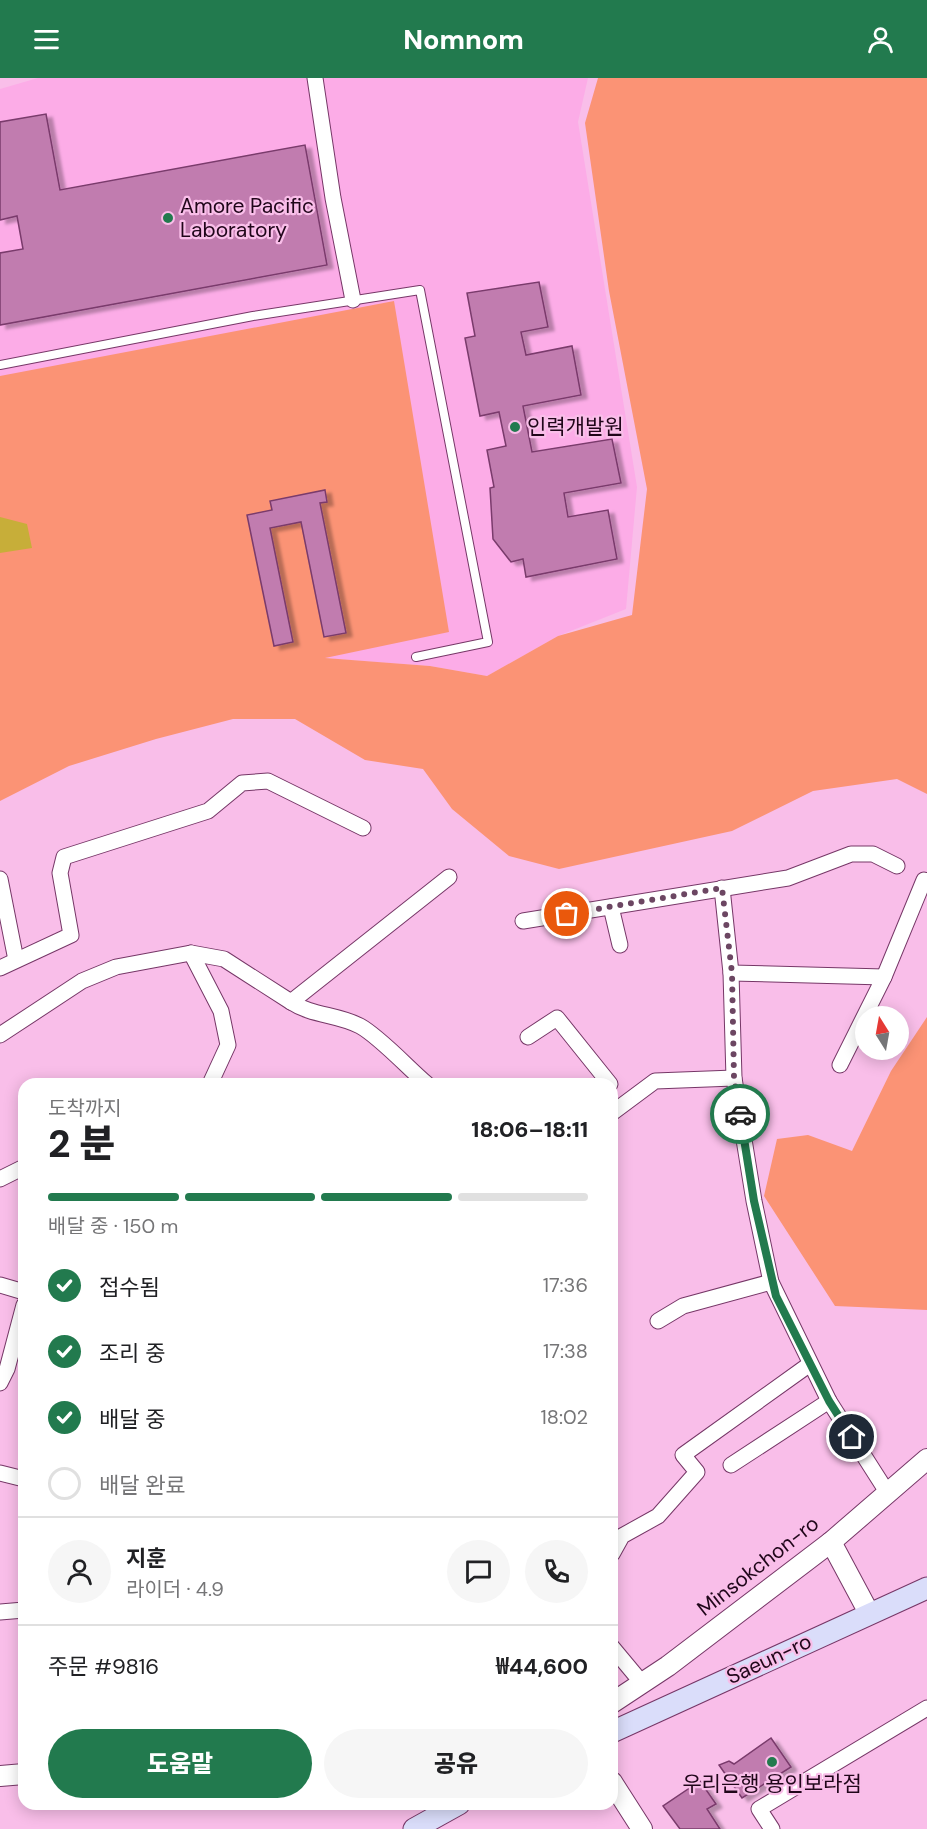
<!DOCTYPE html>
<html lang="ko">
<meta charset="utf-8">
<style>
body{margin:0;font-family:"DM Sans","Noto Sans KR",sans-serif;background:#f6f6f6;color:#202124;height:100vh;display:flex;flex-direction:column;font-size:22px;white-space:nowrap}
*{box-sizing:border-box;margin:0}
p{font-size:20px;color:#757577}
.icon{flex:none;width:33px;height:33px;fill:none;stroke:currentColor;stroke-width:2;stroke-linecap:round;stroke-linejoin:round}
.map{position:relative;flex:1;overflow:hidden}
.side{position:absolute;left:18px;top:1000px;width:600px;height:732px;display:flex;flex-direction:column;background:#fff;border-radius:18px;box-shadow:0 3px 15px #0003}
.side>*{flex:none}
.needle{width:39px;rotate:349deg}
.tools{position:absolute;left:855px;top:928px;display:grid;gap:12px}
.tools a{display:grid;place-items:center;width:54px;height:54px;border-radius:50%;background:#fff;box-shadow:0 3px 15px #0003;font-size:30px}
.pin{position:absolute;display:grid;place-items:center;width:51px;height:51px;color:#fff;margin:-26px;border:3px solid #fff;border-radius:50%;box-shadow:0 2px 6px #0007}
.courier{position:absolute;display:grid;place-items:center;width:60px;height:60px;margin:-30px;border:4px solid #227a4e;border-radius:50%;background:#fff;color:#222;box-shadow:0 2px 8px #0007}
.head em{font-style:normal;font-weight:800}
.head div{display:flex;flex-direction:column-reverse}
.head{display:flex;align-items:center;justify-content:space-between;height:102px;padding:0 30px}
h1{font-size:39px;font-weight:800;line-height:45px}
.bar{display:grid;grid-template-columns:repeat(4,1fr);gap:9px 6px;align-content:center;height:72px;padding:0 30px}
.bar i{height:8px;border-radius:4px;background:#e0e0e0}
.bar .on{background:#227a4e}
.bar p{grid-column:span 4}
.line{display:flex;align-items:center;gap:15px;padding:0 30px;border-top:2px solid #e0e0e0}
.line div{flex:1}
.round{display:grid;place-items:center;flex:none;width:63px;height:63px;border-radius:32px;background:#f6f6f6}
ol{padding:0 30px;list-style:none}
li{display:flex;align-items:center;gap:18px;height:66px}
li p{margin-inline-start:auto}
li .icon{padding:6px;border-radius:50%;background:#227a4e;color:#fff;stroke-width:4}
li:last-child{color:#757577}
li i{width:33px;height:33px;border:3px solid #e0e0e0;border-radius:50%}
.primary-button{display:flex;gap:12px;margin-top:auto;padding:12px 30px}
.primary-button a{flex:1;height:69px;border-radius:36px;background:#227a4e;color:#fff;font-size:24px;font-weight:800;line-height:69px;text-align:center}
.primary-button a+a{background:#f6f6f6;color:#202124}
header{display:flex;justify-content:space-between;align-items:center;height:78px;padding:0 30px;background:#227a4e;color:#fff;font-size:27px;font-weight:800}
.map>svg:first-child{display:block}
.built{fill:#fcace7}
.green{fill:#fb9375}
.water{fill:#c7ae39}
.building{fill:#c17caf;stroke:#7a3b6c;stroke-width:1.5;filter:url(#shadow)}
.lines{fill:none;stroke-linecap:round;stroke-linejoin:round}
.service-casing{stroke:#763767;stroke-width:10}
.minor-casing{stroke:#763767;stroke-width:17}
.tertiary-casing{stroke:#763767;stroke-width:22}
.secondary-casing{stroke:#763767;stroke-width:23}
.service{stroke:#fff;stroke-width:8}
.minor{stroke:#fff;stroke-width:15}
.tertiary{stroke:#fff;stroke-width:20}
.secondary{stroke:#daddfa;stroke-width:21}
.done{stroke:#6c4662;stroke-width:6;stroke-dasharray:0 10.8}
.route{stroke:#227a4e;stroke-width:8}
.poi-dot{fill:#227a4e;stroke:#f9bee9;stroke-width:2}
.labels{text-anchor:middle;stroke-width:4.5;stroke-linejoin:round;paint-order:stroke}
.poi-label{font-size:21px;fill:#20061a;stroke:#f9bee9;text-anchor:start}
.street-label{font-size:21px;fill:#20061a;stroke:#f9bee9}
</style>
<header><svg class="icon" aria-label="menu" viewBox="0 0 24 24"><path d="M4 6h16M4 12h16M4 18h16"/></svg>Nomnom<svg class="icon" aria-label="person" viewBox="0 0 24 24"><circle cx="12" cy="8" r="4"/><path d="M4 21q1-7 8-7t8 7"/></svg></header>
<div class="map">
<svg width="927" height="1751" viewBox="0 0 927 1751">
<defs>
<filter id="shadow"><feDropShadow dx="6" dy="3.5" stdDeviation="1.5" flood-color="#0004"/></filter>
</defs>
<rect width="100%" height="100%" fill="#f9bee9"/>
<!-- built -->
<polygon class="built" points="38,0 588,0 578,44 637,409 626,531 558,558 487,598 430,588 323,580 0,491 0,11"/>
<!-- green -->
<g class="green">
<polygon points="598,0 927,0 927,716 897,701 813,713 732,753 559,791 509,778 452,731 423,691 365,682 295,641 233,641 156,661 69,688 0,723 0,298 394,223 449,554 325,580 430,588 487,598 558,558 632,537 647,411 609,213 585,45"/>
<polygon points="927,939 927,1232 835,1228 764,1118 777,1061 808,1057 852,1073 891,993"/>
</g>
<!-- water -->
<polygon class="water" points="0,439 27,446 32,470 0,475"/>
<!-- building -->
<g class="building">
<polygon points="46,36 60,112 305,67 327,187 0,247 0,175 23,171 17,138 0,142 0,44"/>
<polygon points="539,204 548,249 521,254 526,277 572,268 581,317 523,328 532,374 612,361 621,405 564,415 568,439 608,432 617,481 526,499 523,481 511,484 493,461 490,410 494,409 487,372 506,368 499,334 480,338 465,260 475,258 467,215"/>
<polygon points="325,412 327,424 320,425 346,555 324,559 301,444 270,450 293,564 274,568 247,437 272,432 270,423"/>
<polygon points="771,1660 791,1689 742,1720 719,1687 729,1683 734,1686"/>
<polygon points="700,1703 716,1726 707,1731 720,1751 680,1751 663,1728"/>
</g>
<g class="lines">
<defs>
<polyline id="service" points="0,287 253,238 420,212 488,564 416,579"/>
<g id="minor">
<polyline points="315,0 333,120 353,222"/>
<polyline points="0,801 16,882"/>
<polyline points="722,810 731,895 734,1000 754,1123 771,1204 829,1323 887,1414"/>
<polyline points="611,829 620,867"/>
<polyline points="523,843 788,800 851,776 873,776 897,788"/>
<polyline points="191,875 221,933 228,967 210,1006"/>
<polyline points="0,890 71,857 60,795 64,779 208,733 242,705 268,703 363,750"/>
<polyline points="731,895 884,899"/>
<path d="M291,924C312,938 337,936 360,948C380,959 409,991 427,1006"/>
<polyline points="0,957 82,903 116,889 191,875 224,881 291,924 449,799"/>
<polyline points="528,959 557,940 610,1006"/>
<polyline points="840,987 884,899 924,802 927,803"/>
<polyline points="612,1035 655,1003 734,1000"/>
<polyline points="0,1101 24,1089"/>
<polyline points="0,1207 24,1214"/>
<polyline points="658,1243 683,1228 771,1204"/>
<polyline points="0,1305 7,1291 24,1227"/>
<polyline points="731,1387 829,1323"/>
<polyline points="0,1395 24,1401"/>
<polyline points="612,1476 622,1458 658,1438 697,1394 683,1377 810,1286"/>
<polyline points="0,1534 24,1532"/>
<polyline points="612,1569 642,1605"/>
<polyline points="772,1751 759,1731 927,1630"/>
</g>
<g id="tertiary">
<polyline points="831,1464 869,1535"/>
<polyline points="612,1625 668,1588 831,1464 927,1381"/>
<polyline points="0,1698 24,1696"/>
<polyline points="612,1704 642,1751"/>
</g>
<g id="secondary">
<polyline points="612,1654 927,1510"/>
<polyline points="414,1751 459,1726"/>
</g>
</defs>
<!-- service casing -->
<use href="#service" class="service-casing"/>
<!-- minor casing -->
<use href="#minor" class="minor-casing"/>
<!-- tertiary casing -->
<use href="#tertiary" class="tertiary-casing"/>
<!-- secondary casing -->
<use href="#secondary" class="secondary-casing"/>
<!-- service -->
<use href="#service" class="service"/>
<!-- minor -->
<use href="#minor" class="minor"/>
<!-- tertiary -->
<use href="#tertiary" class="tertiary"/>
<!-- secondary -->
<use href="#secondary" class="secondary"/>
</g>
<g class="lines">
<!-- done -->
<polyline class="done" points="567,836 722,810 732,895 734,1000 740,1036"/>
<!-- route -->
<polyline class="route" points="740,1036 754,1123 776,1218 829,1323 852,1359"/>
</g>
<!-- markers -->
<g class="poi-dot">
<circle cx="168" cy="140" r="6"/>
<circle cx="515" cy="349" r="6"/>
<circle cx="772" cy="1684" r="6"/>
</g>
<g class="labels">
<!-- poi labels -->
<g class="poi-label">
<text x="180" y="135">Amore Pacific<tspan x="180" dy="24">Laboratory</tspan></text>
<text x="527" y="356">인력개발원</text>
<text x="772" y="1713" text-anchor="middle">우리은행 용인보라점</text>
</g>
<!-- street labels -->
<g class="street-label">
<text transform="translate(758 1488) rotate(-38)" y="7">Minsokchon-ro</text>
<text transform="translate(769 1581) rotate(-25)" y="7">Saeun-ro</text>
</g>
</g>
</svg>
<div class="tools">
<a><svg class="needle" viewBox="-14 -14 28 28"><path d="M0-13l5 13h-10z" fill="#e53935"/><path d="M0 13l5-13h-10z" fill="#757577"/></svg></a>
</div>
<div class="pin" style="left:567px;top:836px;background:#ea580c"><svg class="icon" aria-label="bag" viewBox="0 0 24 24"><path d="M5 8h14l-1 12H6zM9 8a3 3 0 0 1 6 0"/></svg></div>
<div class="pin" style="left:852px;top:1359px;background:#1f2937"><svg class="icon" aria-label="home" viewBox="0 0 24 24"><path d="M3 11l9-7 9 7M6 9v11h12V9"/></svg></div>
<div class="courier" style="left:740px;top:1036px"><svg class="icon" aria-label="car" viewBox="0 0 24 24"><path d="M5 17H2v-5l4-1 3-4h7l3 4 3 1v5h-3M9 17h6M6 11h13"/><circle cx="7" cy="17" r="2"/><circle cx="17" cy="17" r="2"/></svg></div>
<section class="side">
<div class="head"><div><h1>2 분</h1><p>도착까지</p></div><em>18:06–18:11</em></div>
<div class="bar"><i class="on"></i><i class="on"></i><i class="on"></i><i></i><p>배달 중 · 150 m</p></div>
<ol>
<li><svg class="icon" aria-label="check" viewBox="0 0 24 24"><path d="M5 12l5 5 9-10"/></svg>접수됨<p>17:36</p></li>
<li><svg class="icon" aria-label="check" viewBox="0 0 24 24"><path d="M5 12l5 5 9-10"/></svg>조리 중<p>17:38</p></li>
<li><svg class="icon" aria-label="check" viewBox="0 0 24 24"><path d="M5 12l5 5 9-10"/></svg>배달 중<p>18:02</p></li>
<li><i></i>배달 완료</li>
</ol>
<div class="line" style="height:108px"><a class="round"><svg class="icon" aria-label="person" viewBox="0 0 24 24"><circle cx="12" cy="8" r="4"/><path d="M4 21q1-7 8-7t8 7"/></svg></a><div><b>지훈</b><p>라이더 · 4.9</p></div><a class="round"><svg class="icon" aria-label="chat" viewBox="0 0 24 24"><path d="M4 5h16v11H9l-5 4z"/></svg></a><a class="round"><svg class="icon" aria-label="phone" viewBox="0 0 24 24"><path d="M5 4h4l2 5-3 2q2 4 5 5l2-3 5 2v4C11 20 4 13 5 4z"/></svg></a></div>
<div class="line" style="height:78px"><div>주문 #9816</div><b>₩44,600</b></div>
<div class="primary-button"><a>도움말</a><a>공유</a></div>
</section>
</div>
